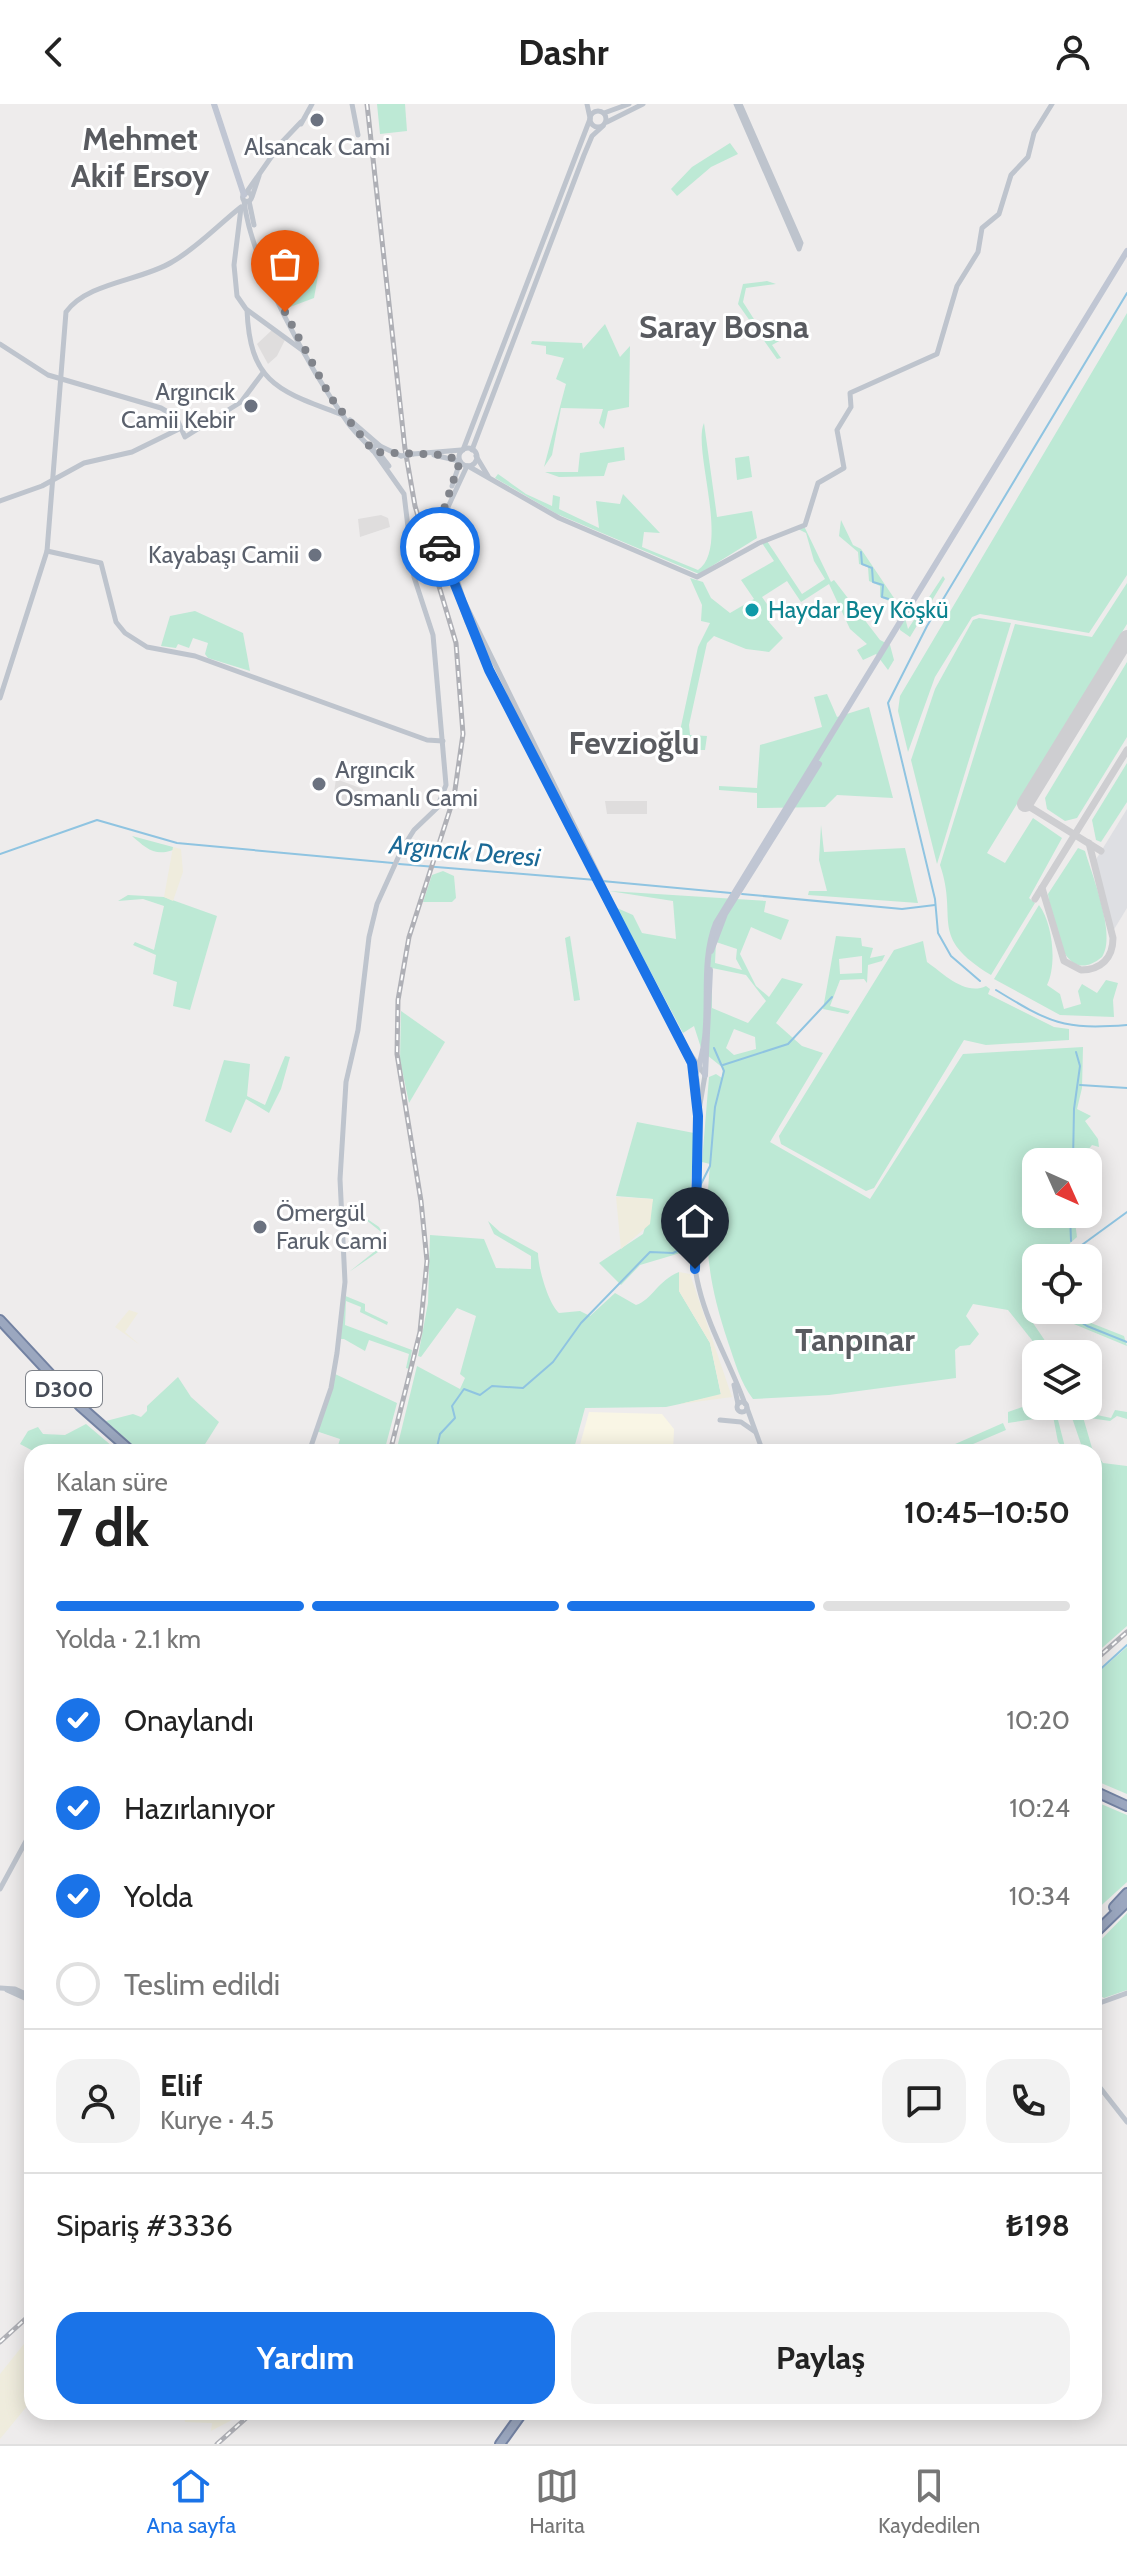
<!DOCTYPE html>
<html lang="tr">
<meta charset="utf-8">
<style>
body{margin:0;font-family:Cabin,sans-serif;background:#f2f2f2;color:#222;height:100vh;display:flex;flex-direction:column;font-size:30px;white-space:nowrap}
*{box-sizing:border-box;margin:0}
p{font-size:26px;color:#767676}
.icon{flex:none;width:44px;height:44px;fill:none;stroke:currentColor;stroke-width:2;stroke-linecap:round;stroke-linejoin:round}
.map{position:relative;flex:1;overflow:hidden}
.details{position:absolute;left:24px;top:1340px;width:1078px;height:976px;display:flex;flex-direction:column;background:#fff;border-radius:24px;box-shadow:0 4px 20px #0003}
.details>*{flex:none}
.needle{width:52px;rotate:135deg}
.tools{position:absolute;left:1022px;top:1044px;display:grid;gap:16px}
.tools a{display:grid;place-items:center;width:80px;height:80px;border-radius:16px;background:#fff;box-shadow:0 4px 20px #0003;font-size:40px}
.pin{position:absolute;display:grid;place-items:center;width:68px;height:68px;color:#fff;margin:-82px -34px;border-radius:50% 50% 50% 0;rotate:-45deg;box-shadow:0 0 8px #0007}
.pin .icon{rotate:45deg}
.courier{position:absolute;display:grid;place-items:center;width:80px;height:80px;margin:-40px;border:6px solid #1a73e8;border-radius:50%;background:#fff;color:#222;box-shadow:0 2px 10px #0007}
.headline em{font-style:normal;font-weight:800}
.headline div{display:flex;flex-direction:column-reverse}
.headline{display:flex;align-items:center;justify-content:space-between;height:136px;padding:0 32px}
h1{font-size:52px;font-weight:800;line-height:60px}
.bar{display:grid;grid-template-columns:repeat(4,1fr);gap:12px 8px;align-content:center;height:96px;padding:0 32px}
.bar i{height:10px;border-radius:6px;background:#e0e0e0}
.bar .selected{background:#1a73e8}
.bar p{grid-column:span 4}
.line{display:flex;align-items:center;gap:20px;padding:0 32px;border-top:2px solid #e0e0e0}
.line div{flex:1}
.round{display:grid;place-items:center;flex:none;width:84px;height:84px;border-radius:24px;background:#f2f2f2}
ol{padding:0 32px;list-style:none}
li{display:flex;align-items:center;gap:24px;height:88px}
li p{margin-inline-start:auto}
li .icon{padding:8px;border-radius:50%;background:#1a73e8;color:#fff;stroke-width:4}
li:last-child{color:#767676}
li i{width:44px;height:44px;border:4px solid #e0e0e0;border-radius:50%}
.action{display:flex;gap:16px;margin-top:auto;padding:16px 32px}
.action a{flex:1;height:92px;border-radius:24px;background:#1a73e8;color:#fff;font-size:32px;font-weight:800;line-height:92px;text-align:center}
.action a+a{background:#f2f2f2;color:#222}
header{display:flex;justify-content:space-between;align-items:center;height:104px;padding:0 32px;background:#fff;font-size:36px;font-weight:800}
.menu{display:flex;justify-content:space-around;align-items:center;height:112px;border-top:2px solid #e0e0e0;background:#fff;font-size:22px;color:#767676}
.menu a{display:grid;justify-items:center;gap:4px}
.menu .selected{color:#1a73e8}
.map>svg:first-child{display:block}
.commercial{fill:#f9f6e5}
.education{fill:#dfdddd}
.airport{fill:#dedfe3}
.green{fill:#bde9d5;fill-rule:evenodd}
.sand{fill:#efecdd}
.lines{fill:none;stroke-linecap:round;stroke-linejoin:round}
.stream{stroke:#8fc4e1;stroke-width:2}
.taxiway{stroke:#ceced1;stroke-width:7}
.runway{stroke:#ceced1;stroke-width:16}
.trunk-casing{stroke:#7382a2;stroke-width:12}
.tertiary{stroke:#bec4cd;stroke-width:5}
.secondary{stroke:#c0c6d3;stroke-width:6}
.trunk{stroke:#9ba7bf;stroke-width:8}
.rail-casing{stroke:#afb0b6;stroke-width:5}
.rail{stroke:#fff;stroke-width:2;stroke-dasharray:6;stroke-linecap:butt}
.tertiary-bridge{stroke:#bec4cd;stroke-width:5}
.done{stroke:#81848b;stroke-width:8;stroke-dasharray:0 14.4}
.route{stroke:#1a73e8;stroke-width:10}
.worship-dot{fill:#6b7280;stroke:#fff;stroke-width:3}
.culture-dot{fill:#0f9aa8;stroke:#fff;stroke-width:3}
.labels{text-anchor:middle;stroke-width:6;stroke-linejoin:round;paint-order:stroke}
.shield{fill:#fff;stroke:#7e8289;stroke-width:2}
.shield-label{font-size:22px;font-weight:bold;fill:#464c57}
.worship-label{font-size:24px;fill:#5b616d;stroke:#fff;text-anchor:end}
.culture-label{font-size:24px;fill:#0d838f;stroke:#fff;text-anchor:start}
.water-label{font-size:26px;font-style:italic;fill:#1a6996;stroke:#fff}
.district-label{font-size:32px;font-weight:bold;fill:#595b60;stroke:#fff}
</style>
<header><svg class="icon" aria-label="back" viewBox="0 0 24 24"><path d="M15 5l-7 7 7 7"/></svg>Dashr<svg class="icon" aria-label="person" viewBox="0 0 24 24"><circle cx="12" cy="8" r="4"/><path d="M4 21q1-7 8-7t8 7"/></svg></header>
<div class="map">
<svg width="1127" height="2340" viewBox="0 0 1127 2340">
<rect width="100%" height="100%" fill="#eeecec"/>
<!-- commercial -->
<polygon class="commercial" points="589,1308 662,1310 674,1325 673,1348 578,1348"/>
<!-- education -->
<g class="education">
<polygon points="273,225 285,236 277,252 268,260 257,240"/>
<polygon points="381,411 388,414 390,423 360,433 358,415"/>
<polygon points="336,675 363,685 360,699 333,695"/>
<polygon points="647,697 647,710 607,710 605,697"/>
</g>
<!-- airport -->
<polygon class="airport" points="1127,705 1127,804 1110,832 1092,762"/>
<!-- green -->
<g class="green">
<polygon points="377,0 405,0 407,27 380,30"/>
<polygon points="730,39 738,50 711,63 677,92 671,85 692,63"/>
<polygon points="290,161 319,166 314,194 290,203 274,169 277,164"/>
<polygon points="767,177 776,180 746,184 743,198 768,237 790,225 792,230 772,241 781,254 777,255 738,200 743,180"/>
<polygon points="1127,209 1127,471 1089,529 980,510 972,513 935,573 908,648 898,607 900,592"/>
<polygon points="605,220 620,253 630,242 629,303 608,307 604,325 599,319 603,305 561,304 552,351 544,363 566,280 556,275 564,254 546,250 546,242 531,240 532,237 582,239 583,245"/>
<path d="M704,319L717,413L752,407L757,434L699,470L557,410L495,374L498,370L526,390L552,402L553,391L560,393L559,405L599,424L596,397L620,400L623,390L660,429L644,428L642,443L698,466C731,443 692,345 704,319Z"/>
<polygon points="624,343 625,356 608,359 604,372 559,373 545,368 578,368 580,349"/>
<polygon points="749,352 752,373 737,376 735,354"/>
<polygon points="841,416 853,441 861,445 894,494 896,506 904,510 908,525 943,472 945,475 910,533 900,526 900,516 891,511 889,497 880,493 880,482 869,477 868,463 859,460 858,448 839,432"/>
<polygon points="804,422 831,478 834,476 880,536 890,541 894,556 888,566 876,550 863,556 857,546 867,540 850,525 829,480 801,498 787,477 762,493 774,510 769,518 783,534 769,548 746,545 714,532 707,539 689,621 690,631 707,632 705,646 684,646 677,641 698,543 710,519 701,517 702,501 690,474 703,478 711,494 730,509 754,495 741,476 774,457 762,439 767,437 802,490 825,475 814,457 806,429 798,425"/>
<path d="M1127,479V520L987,749L1005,759L1033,714L1062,734L1029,794L1035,799L991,871C927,832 959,816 940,761L1015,520L1092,533Z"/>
<polygon points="195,507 243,529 250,567 208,554 205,550 208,539 193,534 189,544 178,540 176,544 161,542 170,512"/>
<polygon points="979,514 1011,519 937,760 911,656 935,585 973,516"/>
<polygon points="1127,558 1127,633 1077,714 1065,717 1047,705 1045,694"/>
<polygon points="827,590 837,613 869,603 893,694 837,691 825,703 757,704 757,689 719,686 719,682 757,684 760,641 822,623 814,593"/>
<polygon points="1127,659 1127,698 1101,738 1096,736 1092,716"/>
<polygon points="821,721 824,748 905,744 918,799 808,791 809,787 827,787 819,756"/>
<path d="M132,732L173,743V746C154,753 145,743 132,732Z"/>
<path d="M1078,744L1085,747C1092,771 1117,832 1102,853C1062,886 1052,815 1048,790Z"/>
<polygon points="443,767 454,772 456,794 452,798 423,798 432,771"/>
<path d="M609,787L766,797L764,808L789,816L781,836L751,823L740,850L756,882L769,893L782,874L803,880L776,919L802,942L823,949L770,1038L870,1095L963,950L1083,943L1082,984L1077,1005L1091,1012L1085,1017L1098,1035L1099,1043L1092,1041L1079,1058H1036V1110H1074L1077,1133L1054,1154H1036V1167L1022,1162L1036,1180V1206H1041L1033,1219L1054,1250H1043L1008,1206L973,1200L966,1212L979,1230L970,1241L960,1242L955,1246L956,1274L829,1291L753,1295C740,1278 735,1258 728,1238C705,1169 704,1132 710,1060L702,1058L709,973L716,970L722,974L723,964L702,947L694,922L683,929L617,804L633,811L642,829L676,835L673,797ZM716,838L737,845L736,855L742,866L715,859ZM712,864L746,871L766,897L748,919L712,904ZM734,925L755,933L756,945L734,951L726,944Z"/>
<polygon points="128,791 164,793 217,812 190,906 173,902 177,878 153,870 156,851 133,841 135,838 154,846 164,802 143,795 118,797"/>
<path d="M1039,801C1053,820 1057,861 1047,881L1060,890L1064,905L1081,900L1078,887L1082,880L1097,889L1106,876L1118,879L1113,896L1114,913L1060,911L994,875Z"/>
<polygon points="570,832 580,896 574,897 565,834"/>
<path d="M836,832L861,834L862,842L873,844L870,854L885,851L882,857L868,861L867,879L864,875L840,876L830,902L850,907L848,910L823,905ZM862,852V869L840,870L839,855Z"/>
<path d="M923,837L927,858C944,870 965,892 986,882L990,885L988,890L1054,923L1069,925V936L986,941L964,936L874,1084L866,1087L781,1040L779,1032L894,846Z"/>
<polygon points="401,907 445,938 409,999 400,956"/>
<polygon points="285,952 290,953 281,985 269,1009 246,995 231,1029 205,1017 224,956 250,960 247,992 265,1001"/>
<polygon points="637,1018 694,1029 687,1147 640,1161 621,1181 599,1159 643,1130 653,1095 616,1092"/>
<polygon points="351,1104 379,1123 386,1136 378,1148 349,1168 379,1144 383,1135 380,1127"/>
<path d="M488,1117L500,1128L538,1149C538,1163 548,1199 559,1209L580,1207L590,1212L615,1189L636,1201C652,1196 657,1177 679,1168V1187L710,1239L721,1291L666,1303L585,1304L573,1348H396L417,1262L460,1285L465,1274L460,1270L476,1212L457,1204L421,1253L418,1252L428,1199L430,1131L484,1135L496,1164L531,1165V1152L494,1130Z"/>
<polygon points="343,1191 365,1200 365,1207 388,1218 387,1221 360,1208 361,1203 346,1197 345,1221 412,1246 409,1265 406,1264 409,1250 369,1236 365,1247 344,1235 338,1235"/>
<polygon points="1058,1206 1124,1232 1127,1242 1069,1218"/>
<polygon points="335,1270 397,1299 384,1348 336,1348 340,1335 316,1327"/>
<polygon points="178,1273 191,1293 219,1318 200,1348 140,1348 106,1317 133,1310 141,1313 147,1307 147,1302"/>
<polygon points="1036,1298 1036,1302 1073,1302 1074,1306 1111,1314 1115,1306 1127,1308 1127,1315 1117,1312 1110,1317 1083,1313 1092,1344 1103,1359 1127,1362 1127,1522 1094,1551 1094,1380 1098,1370 1094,1348 1082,1343 1070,1308 1057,1312 1066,1347 1058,1338 1053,1312 1008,1319 1008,1308"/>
<polygon points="1003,1319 1006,1326 966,1343 968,1348 937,1348"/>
<polygon points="86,1320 119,1348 35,1348 20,1340 28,1327 38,1323 43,1330 65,1331"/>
<polygon points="1127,1543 1127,1690 1094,1676 1094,1572"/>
<polygon points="1094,1697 1127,1711 1127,1778 1094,1808"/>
<polygon points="1127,1809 1127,1886 1104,1894 1094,1888 1094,1843"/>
</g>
<!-- sand -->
<g class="sand">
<polygon points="173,743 181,745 183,768 173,797 164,793"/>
<polygon points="616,1093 653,1095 650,1120 621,1145"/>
<polygon points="679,1168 690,1170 732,1293 680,1300 721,1290 710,1239 679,1187"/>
<polygon points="129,1206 138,1209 125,1228 140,1241 115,1223"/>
<polygon points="32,2230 32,2296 0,2335 0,2270"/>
<polygon points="184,2308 247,2308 211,2327 212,2319 185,2318"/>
</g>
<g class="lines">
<!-- stream -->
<g class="stream">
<polyline points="861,448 862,460 872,464 873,478 883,481 882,493 892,496 891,502 898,514"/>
<polyline points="0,750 97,716 177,739 393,759"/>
<polyline points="399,760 596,776"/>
<polyline points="602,777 731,789"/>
<polyline points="742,790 902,805 935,801"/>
<polyline points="980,877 951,852 938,829 935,795 888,599 927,522 1127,189"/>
<path d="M996,886C1050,919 1063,926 1127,921"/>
<polyline points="723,961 788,940 832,893"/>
<polyline points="1080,981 1127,984"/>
<polyline points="1073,1058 1074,1005 1080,962 1076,948"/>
<polyline points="699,1084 710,1062 715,1003 724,967 714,944"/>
<polyline points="1070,1110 1071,1137"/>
<polyline points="1064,1154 1127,1108"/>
<polyline points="1061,1206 1087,1222 1127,1238"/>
<polyline points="436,1348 440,1330 455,1314 452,1302 464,1285 480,1291 492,1282 523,1284 553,1258 581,1219 650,1148 673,1149 685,1143 691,1097"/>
<polyline points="1094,1571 1127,1541"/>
</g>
<!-- taxiway -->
<g class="taxiway">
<polyline points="1025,700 1101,747"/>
<path d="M1042,784L1064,857L1081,866C1101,866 1113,854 1113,834L1089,739"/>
<polyline points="1035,795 1127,646"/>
</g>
<!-- runway -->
<polyline class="runway" points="1025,700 1127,534"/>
<defs>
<g id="trunk">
<polyline points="0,1216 80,1302 132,1348"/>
<polyline points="1094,1687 1127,1702"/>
<polyline points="1114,1803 1127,1789"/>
<polyline points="1094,1830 1127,1798"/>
<polyline points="500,2340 523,2308"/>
</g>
</defs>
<!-- trunk casing -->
<use href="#trunk" class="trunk-casing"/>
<!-- tertiary -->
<g class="tertiary">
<polyline points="352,0 358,31"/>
<polyline points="587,0 590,14"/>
<polyline points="736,0 799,145 801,139 740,0"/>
<circle cx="598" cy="15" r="8"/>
<polyline points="604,9 629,0"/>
<polyline points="607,18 643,0"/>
<polyline points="301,20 312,0"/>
<circle cx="247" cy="93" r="4.5"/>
<polyline points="246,89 281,39 301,18"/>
<polyline points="252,93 259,72"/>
<path d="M244,97C252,162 310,266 348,319C355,329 365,337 373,347"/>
<polyline points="249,97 254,121"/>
<polyline points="241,104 234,161 237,192 246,205 302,246"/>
<path d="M247,206C250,281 280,287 343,311"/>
<polyline points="0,240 48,271 161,304 176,313 185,333 241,298 262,270"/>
<polyline points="350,316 380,342 381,347 376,349 372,344 377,341"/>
<polyline points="380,342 401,352"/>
<circle cx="468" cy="353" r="9"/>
<polyline points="463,346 590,15"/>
<polyline points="472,346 584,51 592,32 603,22"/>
<polyline points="379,349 389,362"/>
<polyline points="413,350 461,346"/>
<polyline points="434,351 459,357"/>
<polyline points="476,352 488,372"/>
<polyline points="467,362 448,403 442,429 464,497 601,776 630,843 688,947 705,971 698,1012"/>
<polyline points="468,362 559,414 697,473 759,439 805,421 818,379 844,364 837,326 851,303 850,289 937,250 957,182 978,148 982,124 999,110 1011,71 1028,53 1034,29 1052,0"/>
<polyline points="452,382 460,358"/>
<polyline points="0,397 42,382 84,359 132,348 181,324"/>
<polyline points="442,410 439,439 467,518 602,787"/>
<polyline points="47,447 101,459 116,518 125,529 147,543 195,552 427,636 443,637"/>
<path d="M0,594L47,447L66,208C88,178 141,177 172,158C197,144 218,121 241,103"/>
<polyline points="691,955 697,976 698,1000"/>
<path d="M698,1010C698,1066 685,1130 699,1184C709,1225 731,1261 745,1300"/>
<polyline points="734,1281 738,1300"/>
<circle cx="742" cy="1303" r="5"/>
<polyline points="747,1304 763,1348"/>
<polyline points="720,1316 741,1318 754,1327"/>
<polyline points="309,1348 331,1284 337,1249 345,1178 340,1075 346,978 358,926 369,833 377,800 402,745 414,726 437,704 446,681 433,531 414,473 404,390 375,349"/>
<polyline points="0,1785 32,1726"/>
<polyline points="0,1884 15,1885 30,1892"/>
<polyline points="7,1886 29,1896"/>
<polyline points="1094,1901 1127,1889"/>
<polyline points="1094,1976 1127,2018"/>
</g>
<!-- secondary -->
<g class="secondary">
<polyline points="214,0 244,91"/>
<polyline points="711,847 725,810 819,660"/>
<path d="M695,971C717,925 697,867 716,819L1127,147"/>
<polyline points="705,971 710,866"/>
</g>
<!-- trunk -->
<use href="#trunk" class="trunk"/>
<defs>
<g id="rail">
<polyline points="367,0 405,345 415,402 456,539 463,630 454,693 409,833 398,896 397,950 421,1097 427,1157 420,1228 390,1348"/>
<polyline points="1094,1557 1127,1528"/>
<polyline points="0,2238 32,2209"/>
<polyline points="217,2340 253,2308"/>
</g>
</defs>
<!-- rail casing -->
<use href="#rail" class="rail-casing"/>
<!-- rail -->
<use href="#rail" class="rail"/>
<!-- tertiary-bridge -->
<polyline class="tertiary-bridge" points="401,352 413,350"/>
</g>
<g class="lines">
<!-- done -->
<polyline class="done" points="285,208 331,294 374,348 444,351 460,357 440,417 440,443"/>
<!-- route -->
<polyline class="route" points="440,443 489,566 692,959 698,1012 695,1165"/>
</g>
<!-- markers -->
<g class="worship-dot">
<circle cx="317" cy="16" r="8"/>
<circle cx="251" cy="302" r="8"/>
<circle cx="315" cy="451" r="8"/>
<circle cx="319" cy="680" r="8"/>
<circle cx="260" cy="1123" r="8"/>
</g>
<circle class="culture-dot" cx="752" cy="506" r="8"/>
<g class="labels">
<!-- shield labels -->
<rect class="shield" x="26" y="1267" width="76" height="36" rx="6"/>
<g class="shield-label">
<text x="64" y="1293">D300</text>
</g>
<!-- worship labels -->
<g class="worship-label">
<text x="317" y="51" text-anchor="middle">Alsancak Cami</text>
<text x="235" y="296">Argıncık<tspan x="235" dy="28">Camii Kebir</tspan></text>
<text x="299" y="459">Kayabaşı Camii</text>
<text x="335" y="674" text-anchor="start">Argıncık<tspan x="335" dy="28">Osmanlı Cami</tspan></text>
<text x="276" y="1117" text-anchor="start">Ömergül<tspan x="276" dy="28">Faruk Cami</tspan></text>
</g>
<!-- culture labels -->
<g class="culture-label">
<text x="768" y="514">Haydar Bey Köşkü</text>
</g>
<!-- water labels -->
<g class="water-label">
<text transform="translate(465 747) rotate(5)" y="9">Argıncık Deresi</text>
</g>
<!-- district labels -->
<g class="district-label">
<text x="140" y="46">Mehmet<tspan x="140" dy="37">Akif Ersoy</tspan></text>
<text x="724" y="234">Saray Bosna</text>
<text x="634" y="650">Fevzioğlu</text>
<text x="855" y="1247">Tanpınar</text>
</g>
</g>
</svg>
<div class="tools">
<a><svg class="needle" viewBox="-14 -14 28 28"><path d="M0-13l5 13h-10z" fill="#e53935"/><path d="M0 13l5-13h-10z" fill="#767676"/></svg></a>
<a><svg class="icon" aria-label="locate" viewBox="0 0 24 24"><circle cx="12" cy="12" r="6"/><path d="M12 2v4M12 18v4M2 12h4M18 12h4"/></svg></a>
<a><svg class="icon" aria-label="layers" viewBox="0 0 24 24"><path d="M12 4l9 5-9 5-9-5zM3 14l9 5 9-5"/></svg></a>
</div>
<div class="pin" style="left:285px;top:208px;background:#ea580c"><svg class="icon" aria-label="bag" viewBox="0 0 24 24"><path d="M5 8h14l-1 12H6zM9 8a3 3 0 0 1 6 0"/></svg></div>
<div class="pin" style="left:695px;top:1165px;background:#1f2937"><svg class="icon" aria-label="home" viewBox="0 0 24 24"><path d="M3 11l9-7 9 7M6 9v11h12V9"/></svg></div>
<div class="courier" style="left:440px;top:443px"><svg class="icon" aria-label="car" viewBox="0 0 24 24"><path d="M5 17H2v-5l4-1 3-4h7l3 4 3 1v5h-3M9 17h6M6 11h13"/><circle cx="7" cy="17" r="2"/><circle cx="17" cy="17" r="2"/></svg></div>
<section class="details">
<div class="headline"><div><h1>7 dk</h1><p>Kalan süre</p></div><em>10:45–10:50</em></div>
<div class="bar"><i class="selected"></i><i class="selected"></i><i class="selected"></i><i></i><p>Yolda · 2.1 km</p></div>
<ol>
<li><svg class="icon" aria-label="check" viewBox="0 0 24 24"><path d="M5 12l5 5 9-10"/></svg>Onaylandı<p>10:20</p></li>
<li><svg class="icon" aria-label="check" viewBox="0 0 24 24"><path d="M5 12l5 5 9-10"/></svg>Hazırlanıyor<p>10:24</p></li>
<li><svg class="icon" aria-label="check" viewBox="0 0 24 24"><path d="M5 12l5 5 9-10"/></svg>Yolda<p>10:34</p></li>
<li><i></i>Teslim edildi</li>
</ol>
<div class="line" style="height:144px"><a class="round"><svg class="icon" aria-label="person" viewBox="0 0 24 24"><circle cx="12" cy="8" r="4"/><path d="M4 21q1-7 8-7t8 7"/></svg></a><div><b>Elif</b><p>Kurye · 4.5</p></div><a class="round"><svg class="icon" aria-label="chat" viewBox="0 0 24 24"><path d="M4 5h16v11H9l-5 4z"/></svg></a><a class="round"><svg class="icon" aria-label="phone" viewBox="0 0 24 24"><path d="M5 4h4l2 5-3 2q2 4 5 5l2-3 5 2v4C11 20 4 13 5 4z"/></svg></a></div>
<div class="line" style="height:104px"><div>Sipariş #3336</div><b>₺198</b></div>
<div class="action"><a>Yardım</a><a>Paylaş</a></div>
</section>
</div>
<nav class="menu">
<a class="selected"><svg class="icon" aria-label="home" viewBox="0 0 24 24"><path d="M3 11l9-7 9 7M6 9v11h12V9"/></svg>Ana sayfa</a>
<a><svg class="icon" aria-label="map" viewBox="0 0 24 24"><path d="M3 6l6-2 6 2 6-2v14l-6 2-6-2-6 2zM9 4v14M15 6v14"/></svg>Harita</a>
<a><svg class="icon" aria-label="saved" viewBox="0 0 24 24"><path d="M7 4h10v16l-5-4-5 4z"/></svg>Kaydedilen</a>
</nav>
